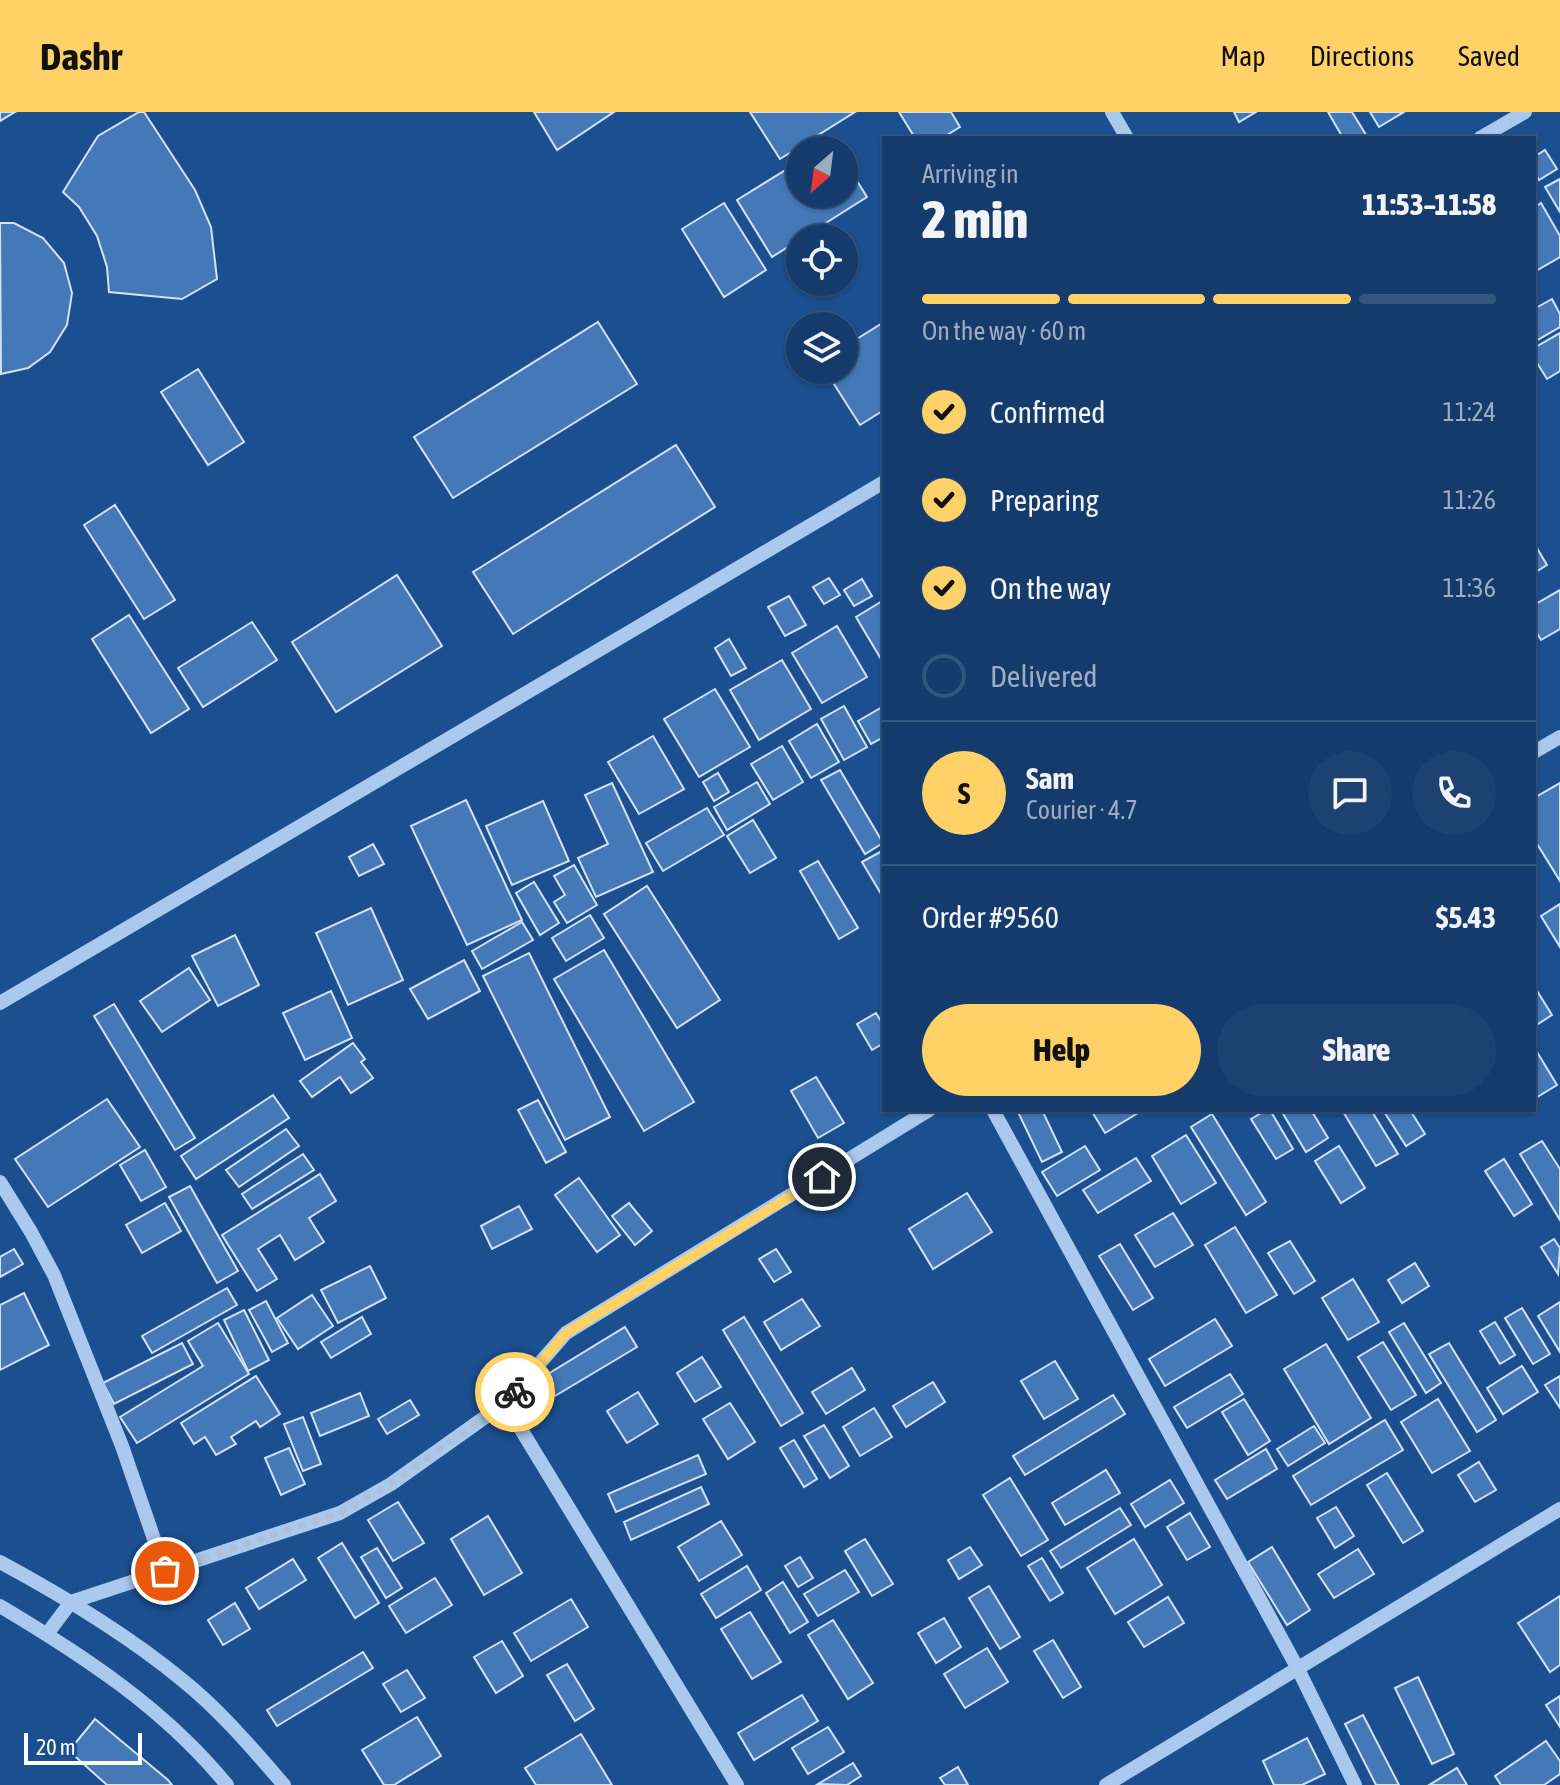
<!DOCTYPE html>
<meta charset="utf-8">
<style>
body{margin:0;font-family:"Asap Condensed",sans-serif;background:#1d4271;color:#f1f3f6;height:100vh;display:flex;flex-direction:column;font-size:30px;white-space:nowrap}
*{box-sizing:border-box;margin:0}
p{font-size:26px;color:#9dadc1}
.icon{flex:none;width:44px;height:44px;fill:none;stroke:currentColor;stroke-width:2;stroke-linecap:round;stroke-linejoin:round}
.map{position:relative;flex:1;overflow:hidden}
.drawer{position:absolute;left:882px;top:24px;width:654px;height:976px;display:flex;flex-direction:column;background:#143b6b;border-radius:0px;box-shadow:0 2px 6px #0004,0 0 0 2px #33557e}
.drawer>*{flex:none}
.needle{width:52px;rotate:208deg}
.buttons{position:absolute;left:786px;top:24px;display:grid;gap:16px}
.buttons a{display:grid;place-items:center;width:72px;height:72px;border-radius:50%;background:#143b6b;box-shadow:0 2px 6px #0004,0 0 0 2px #33557e;font-size:40px}
.scale{position:absolute;left:24px;bottom:20px;width:118px;box-sizing:border-box;padding-left:8px;border:4px solid #fff;border-top:0;font-size:22px;line-height:28px;white-space:nowrap;color:#fff;-webkit-text-stroke:6px #1b4f8f;paint-order:stroke}
.pin{position:absolute;display:grid;place-items:center;width:68px;height:68px;color:#fff;margin:-34px;border:4px solid #fff;border-radius:50%;box-shadow:0 2px 8px #0007}
.courier{position:absolute;display:grid;place-items:center;width:80px;height:80px;margin:-40px;border:6px solid #ffd166;border-radius:50%;background:#fff;color:#222;box-shadow:0 2px 10px #0007}
.overview em{font-style:normal;font-weight:800}
.overview div{display:flex;flex-direction:column-reverse}
.overview{display:flex;align-items:center;justify-content:space-between;height:136px;padding:0 40px}
h1{font-size:52px;font-weight:800;line-height:60px}
.bar{display:grid;grid-template-columns:repeat(4,1fr);gap:12px 8px;align-content:center;height:96px;padding:0 40px}
.bar i{height:10px;border-radius:6px;background:#33557e}
.bar .selected{background:#ffd166}
.bar p{grid-column:span 4}
.line{display:flex;align-items:center;gap:20px;padding:0 40px;border-top:2px solid #33557e}
.line div{flex:1}
.round{display:grid;place-items:center;flex:none;width:84px;height:84px;border-radius:42px;background:#1d4271}
ol{padding:0 40px;list-style:none}
li{display:flex;align-items:center;gap:24px;height:88px}
li p{margin-inline-start:auto}
li .icon{padding:8px;border-radius:50%;background:#ffd166;color:#111;stroke-width:4}
li:last-child{color:#9dadc1}
li i{width:44px;height:44px;border:4px solid #33557e;border-radius:50%}
.primary-button{display:flex;gap:16px;margin-top:auto;padding:16px 40px}
.primary-button a{flex:1;height:92px;border-radius:48px;background:#ffd166;color:#111;font-size:32px;font-weight:800;line-height:92px;text-align:center}
.primary-button a+a{background:#1d4271;color:#f1f3f6}
header{display:flex;align-items:center;gap:48px;box-sizing:border-box;height:112px;padding:0 40px;background:#ffd166;color:#111}
header strong{font-size:38px}
nav{display:flex;gap:44px;margin-inline-start:auto;font-size:28px}
.map>svg:first-child{display:block}
.building{fill:#4478b7;stroke:#cfe3fa;stroke-width:2}
.lines{fill:none;stroke-linecap:round;stroke-linejoin:round}
.minor{stroke:#a9c9ee;stroke-width:14}
.done{stroke:#afc1d8;stroke-width:8;stroke-dasharray:0 14.4}
.route{stroke:#ffd166;stroke-width:10}
</style>
<header>
<strong>Dashr</strong>
<nav><a>Map</a><a>Directions</a><a>Saved</a></nav>
</header>
<div class="map">
<svg width="1560" height="1673" viewBox="0 0 1560 1673">
<rect width="100%" height="100%" fill="#1b4f8f"/>
<!-- building -->
<g class="building">
<polygon points="0,0 15,0 0,9"/>
<polygon points="139,0 144,0 195,78 211,115 217,167 182,187 109,180 107,155 97,124 79,95 63,80 98,24"/>
<polygon points="534,0 614,0 557,38"/>
<polygon points="750,0 855,0 780,47"/>
<polygon points="899,0 951,0 960,15 942,26 915,26"/>
<polygon points="1234,0 1256,0 1239,10"/>
<polygon points="1328,0 1352,0 1368,26 1343,26"/>
<polygon points="1370,0 1404,0 1379,15"/>
<polygon points="832,29 837,38 817,38"/>
<polygon points="1545,38 1557,57 1539,68 1534,59 1534,45"/>
<polygon points="844,48 867,85 772,145 737,88 800,49 800,82 844,82"/>
<polygon points="1560,67 1560,100 1545,75"/>
<polygon points="724,91 766,158 724,185 682,117"/>
<polygon points="1541,91 1560,124 1560,145 1534,160 1534,96"/>
<polygon points="0,111 14,111 43,126 64,151 72,181 67,213 50,240 28,256 1,262"/>
<polygon points="1552,187 1560,202 1560,215 1534,230 1534,197"/>
<polygon points="598,210 637,272 453,386 414,325"/>
<polygon points="884,210 884,298 860,313 825,258 844,258 844,235"/>
<polygon points="1560,221 1560,259 1547,267 1534,246 1534,236"/>
<polygon points="198,257 244,330 208,353 161,280"/>
<polygon points="676,333 715,395 513,522 473,460"/>
<polygon points="115,393 175,488 144,507 84,413"/>
<polygon points="1534,431 1547,453 1534,461"/>
<polygon points="397,463 442,534 336,600 292,530"/>
<polygon points="829,466 840,483 824,492 813,475"/>
<polygon points="862,467 872,484 854,494 844,478"/>
<polygon points="1560,478 1560,517 1541,528 1534,516 1534,493"/>
<polygon points="789,484 806,513 785,524 768,495"/>
<polygon points="884,488 884,552 856,505"/>
<polygon points="129,503 189,597 151,621 92,527"/>
<polygon points="252,510 277,548 203,595 178,556"/>
<polygon points="837,514 867,565 822,591 792,541"/>
<polygon points="729,527 746,556 731,564 715,536"/>
<polygon points="782,548 811,597 759,628 730,578"/>
<polygon points="715,577 750,635 699,665 664,607"/>
<polygon points="844,594 867,635 844,648 821,607"/>
<polygon points="884,594 884,625 871,632 858,609"/>
<polygon points="817,612 839,650 811,666 789,629"/>
<polygon points="653,624 684,677 639,702 608,650"/>
<polygon points="782,634 803,670 773,688 751,652"/>
<polygon points="840,658 883,731 865,742 821,668"/>
<polygon points="718,661 729,680 714,689 703,670"/>
<polygon points="757,670 770,692 727,718 714,695"/>
<polygon points="612,671 653,760 596,785 578,746 608,732 585,683"/>
<polygon points="1560,671 1560,769 1534,727 1534,686"/>
<polygon points="466,688 522,808 467,833 411,714"/>
<polygon points="543,689 569,749 512,773 486,714"/>
<polygon points="707,696 724,723 663,759 646,731"/>
<polygon points="753,708 776,746 750,761 727,724"/>
<polygon points="373,732 384,752 359,764 349,745"/>
<polygon points="882,739 884,743 884,787 862,750"/>
<polygon points="818,749 858,816 839,827 800,759"/>
<polygon points="574,753 597,793 567,811 554,790 565,783 554,764"/>
<polygon points="534,770 559,811 540,823 516,781"/>
<polygon points="647,774 720,888 677,916 604,802"/>
<polygon points="1560,792 1560,835 1541,804"/>
<polygon points="371,796 403,868 348,893 316,821"/>
<polygon points="590,803 604,826 566,849 552,826"/>
<polygon points="522,810 533,828 482,857 472,839"/>
<polygon points="235,823 259,873 218,894 192,844"/>
<polygon points="604,838 694,990 644,1019 554,867"/>
<polygon points="529,841 610,1005 565,1028 483,864"/>
<polygon points="464,848 480,879 428,907 410,877"/>
<polygon points="189,856 210,888 162,920 140,889"/>
<polygon points="1534,874 1552,903 1535,914 1534,913"/>
<polygon points="331,879 352,926 305,948 283,901"/>
<polygon points="114,892 195,1026 175,1038 94,904"/>
<polygon points="876,901 884,914 884,931 872,938 857,912"/>
<polygon points="353,931 365,947 361,950 373,966 351,981 340,965 312,985 300,969"/>
<polygon points="1534,935 1557,973 1534,987"/>
<polygon points="816,965 844,1011 818,1026 791,979"/>
<polygon points="273,983 289,1006 196,1067 181,1044"/>
<polygon points="107,987 140,1035 48,1095 15,1047"/>
<polygon points="538,988 566,1040 546,1051 518,998"/>
<polygon points="1017,998 1042,998 1062,1040 1042,1050"/>
<polygon points="1091,998 1143,998 1105,1021"/>
<polygon points="1266,998 1270,998 1293,1037 1276,1047 1251,1007"/>
<polygon points="1285,998 1311,998 1328,1026 1306,1040 1282,1000"/>
<polygon points="1342,998 1371,998 1398,1042 1376,1054"/>
<polygon points="1383,998 1410,998 1425,1022 1406,1034"/>
<polygon points="1212,1002 1266,1090 1246,1103 1191,1015"/>
<polygon points="286,1017 299,1034 239,1075 226,1058"/>
<polygon points="1186,1023 1216,1071 1181,1092 1152,1044"/>
<polygon points="1542,1029 1560,1057 1560,1108 1520,1042"/>
<polygon points="1085,1034 1100,1058 1057,1084 1042,1060"/>
<polygon points="1339,1034 1365,1076 1341,1091 1315,1049"/>
<polygon points="145,1038 166,1075 141,1089 120,1053"/>
<polygon points="303,1042 314,1058 252,1097 242,1082"/>
<polygon points="1136,1046 1151,1069 1098,1101 1083,1078"/>
<polygon points="1504,1047 1532,1092 1514,1104 1485,1059"/>
<polygon points="320,1062 336,1089 309,1106 324,1130 295,1148 280,1123 258,1137 277,1167 257,1179 222,1123"/>
<polygon points="579,1066 620,1123 597,1140 555,1083"/>
<polygon points="190,1074 238,1159 217,1171 169,1085"/>
<polygon points="967,1081 992,1120 933,1157 909,1117"/>
<polygon points="165,1091 181,1119 142,1141 126,1113"/>
<polygon points="629,1091 652,1119 635,1133 612,1104"/>
<polygon points="519,1094 532,1117 492,1137 481,1114"/>
<polygon points="1173,1101 1193,1133 1155,1155 1135,1123"/>
<polygon points="1235,1115 1277,1183 1246,1201 1205,1133"/>
<polygon points="1554,1127 1560,1136 1558,1162 1541,1135"/>
<polygon points="1290,1129 1315,1169 1294,1182 1268,1141"/>
<polygon points="1120,1132 1153,1186 1133,1198 1099,1144"/>
<polygon points="14,1137 23,1152 0,1165 0,1145"/>
<polygon points="776,1137 791,1160 774,1170 759,1147"/>
<polygon points="1415,1151 1429,1174 1402,1191 1388,1168"/>
<polygon points="370,1154 386,1186 338,1211 321,1178"/>
<polygon points="1353,1167 1379,1210 1348,1228 1322,1186"/>
<polygon points="227,1176 237,1193 152,1241 142,1224"/>
<polygon points="24,1181 49,1233 0,1258 0,1193"/>
<polygon points="312,1183 333,1214 298,1237 277,1206"/>
<polygon points="802,1187 820,1214 781,1238 764,1210"/>
<polygon points="266,1189 288,1231 272,1240 249,1198"/>
<polygon points="1560,1190 1560,1240 1538,1204"/>
<polygon points="1522,1196 1550,1242 1533,1252 1505,1206"/>
<polygon points="244,1198 269,1248 248,1259 224,1208"/>
<polygon points="362,1205 371,1222 331,1246 321,1230"/>
<polygon points="744,1205 803,1301 781,1314 723,1218"/>
<polygon points="1215,1207 1232,1234 1165,1274 1149,1247"/>
<polygon points="1495,1210 1515,1243 1500,1252 1480,1219"/>
<polygon points="218,1211 249,1262 137,1331 120,1305 203,1254 188,1229"/>
<polygon points="1404,1211 1441,1271 1426,1281 1389,1220"/>
<polygon points="625,1215 637,1235 555,1284 543,1265"/>
<polygon points="1383,1230 1416,1283 1391,1298 1358,1245"/>
<polygon points="182,1231 193,1252 114,1292 103,1271"/>
<polygon points="1449,1231 1496,1308 1477,1320 1429,1242"/>
<polygon points="1326,1232 1371,1306 1329,1332 1284,1257"/>
<polygon points="702,1245 721,1275 695,1290 677,1261"/>
<polygon points="1055,1249 1078,1287 1044,1307 1021,1269"/>
<polygon points="1522,1254 1538,1280 1503,1302 1487,1276"/>
<polygon points="852,1256 865,1278 826,1302 812,1280"/>
<polygon points="1230,1262 1243,1282 1187,1316 1174,1295"/>
<polygon points="256,1264 280,1302 260,1315 256,1309 231,1325 236,1332 216,1343 205,1325 194,1332 181,1311"/>
<polygon points="1560,1264 1560,1296 1545,1273"/>
<polygon points="933,1270 945,1290 906,1315 893,1294"/>
<polygon points="638,1280 658,1312 627,1331 607,1299"/>
<polygon points="360,1281 369,1304 320,1324 311,1301"/>
<polygon points="1113,1283 1125,1302 1025,1363 1013,1344"/>
<polygon points="1244,1287 1270,1329 1248,1343 1222,1300"/>
<polygon points="1438,1287 1470,1339 1432,1361 1401,1310"/>
<polygon points="410,1288 419,1303 387,1322 378,1307"/>
<polygon points="730,1291 755,1330 728,1347 703,1307"/>
<polygon points="874,1296 892,1325 860,1344 843,1315"/>
<polygon points="303,1305 321,1352 303,1359 284,1312"/>
<polygon points="1385,1308 1403,1338 1311,1393 1293,1364"/>
<polygon points="824,1313 849,1354 830,1366 804,1324"/>
<polygon points="1314,1314 1325,1331 1288,1354 1277,1337"/>
<polygon points="794,1328 817,1367 804,1375 780,1336"/>
<polygon points="289,1336 305,1372 281,1383 265,1346"/>
<polygon points="1266,1337 1277,1357 1227,1387 1215,1368"/>
<polygon points="698,1343 706,1362 616,1400 608,1382"/>
<polygon points="1479,1350 1496,1378 1475,1390 1458,1363"/>
<polygon points="1106,1358 1120,1381 1065,1413 1052,1391"/>
<polygon points="1387,1361 1423,1419 1403,1431 1367,1373"/>
<polygon points="1010,1366 1048,1428 1021,1444 983,1383"/>
<polygon points="1170,1368 1184,1391 1145,1415 1131,1392"/>
<polygon points="701,1375 709,1392 631,1428 624,1410"/>
<polygon points="398,1390 424,1431 393,1449 368,1408"/>
<polygon points="1336,1395 1354,1424 1335,1436 1317,1406"/>
<polygon points="1120,1396 1131,1413 1061,1456 1050,1439"/>
<polygon points="1190,1401 1210,1435 1187,1448 1167,1415"/>
<polygon points="488,1404 522,1461 484,1483 451,1427"/>
<polygon points="721,1409 742,1443 699,1469 678,1435"/>
<polygon points="865,1427 893,1472 872,1484 845,1439"/>
<polygon points="1134,1427 1162,1473 1115,1502 1087,1456"/>
<polygon points="342,1431 379,1491 355,1506 318,1446"/>
<polygon points="970,1435 982,1453 959,1467 948,1448"/>
<polygon points="1272,1435 1310,1498 1287,1513 1248,1450"/>
<polygon points="377,1436 402,1476 386,1486 361,1445"/>
<polygon points="1358,1437 1374,1462 1334,1486 1318,1462"/>
<polygon points="800,1445 813,1466 798,1475 785,1454"/>
<polygon points="1042,1446 1063,1481 1050,1489 1028,1454"/>
<polygon points="293,1447 306,1468 259,1497 246,1476"/>
<polygon points="747,1454 761,1478 716,1506 701,1482"/>
<polygon points="845,1458 859,1480 818,1504 804,1482"/>
<polygon points="435,1466 452,1493 406,1521 389,1494"/>
<polygon points="783,1470 808,1510 790,1521 766,1481"/>
<polygon points="989,1474 1020,1525 1000,1537 969,1486"/>
<polygon points="1560,1484 1560,1553 1550,1560 1518,1511"/>
<polygon points="1168,1485 1184,1511 1144,1535 1128,1510"/>
<polygon points="571,1487 588,1515 531,1549 514,1521"/>
<polygon points="235,1491 250,1517 223,1533 208,1508"/>
<polygon points="750,1500 781,1550 752,1567 721,1517"/>
<polygon points="944,1506 961,1535 936,1551 918,1521"/>
<polygon points="833,1508 873,1571 848,1587 808,1523"/>
<polygon points="1053,1528 1081,1575 1063,1586 1034,1539"/>
<polygon points="502,1529 523,1564 496,1581 474,1545"/>
<polygon points="987,1536 1008,1570 965,1596 944,1562"/>
<polygon points="363,1540 373,1556 277,1614 267,1598"/>
<polygon points="567,1552 594,1597 575,1609 547,1563"/>
<polygon points="407,1558 425,1586 401,1600 383,1572"/>
<polygon points="1418,1565 1454,1642 1432,1652 1395,1576"/>
<polygon points="802,1583 818,1609 754,1648 738,1621"/>
<polygon points="1560,1584 1560,1615 1546,1593"/>
<polygon points="1363,1603 1399,1673 1376,1673 1345,1612"/>
<polygon points="417,1605 441,1644 394,1673 384,1673 362,1638"/>
<polygon points="95,1607 168,1668 172,1673 107,1673 69,1639"/>
<polygon points="828,1615 844,1640 808,1662 792,1636"/>
<polygon points="581,1622 612,1673 536,1673 525,1656"/>
<polygon points="1307,1626 1325,1662 1302,1673 1274,1673 1263,1649"/>
<polygon points="1546,1629 1560,1649 1560,1662 1544,1673 1501,1673 1495,1664"/>
<polygon points="853,1651 861,1664 847,1673 818,1672"/>
<polygon points="958,1655 968,1673 945,1673 940,1666"/>
<polygon points="1457,1656 1467,1673 1429,1673"/>
</g>
<g class="lines">
<!-- minor -->
<g class="minor">
<polyline points="1112,0 1127,26"/>
<polyline points="1480,26 1525,0"/>
<polyline points="1534,640 1560,625"/>
<polyline points="0,891 884,370"/>
<polyline points="993,998 1298,1557 1355,1673"/>
<polyline points="0,1070 31,1120 54,1163 122,1334 165,1459"/>
<polyline points="505,1291 737,1673"/>
<path d="M0,1450C63,1484 125,1521 181,1567C219,1597 252,1636 284,1673"/>
<path d="M0,1494C84,1544 165,1597 227,1673"/>
<polyline points="47,1522 71,1490 340,1401 391,1372 505,1291 566,1221 929,998"/>
<polyline points="1106,1673 1560,1397"/>
</g>
</g>
<g class="lines">
<!-- done -->
<polyline class="done" points="165,1459 340,1401 391,1372 505,1291 515,1280"/>
<!-- route -->
<polyline class="route" points="515,1280 566,1221 822,1065"/>
</g>
</svg>
<div class="buttons">
<a><svg class="needle" viewBox="-14 -14 28 28"><path d="M0-13l5 13h-10z" fill="#e53935"/><path d="M0 13l5-13h-10z" fill="#9dadc1"/></svg></a>
<a><svg class="icon" aria-label="locate" viewBox="0 0 24 24"><circle cx="12" cy="12" r="6"/><path d="M12 2v4M12 18v4M2 12h4M18 12h4"/></svg></a>
<a><svg class="icon" aria-label="layers" viewBox="0 0 24 24"><path d="M12 4l9 5-9 5-9-5zM3 14l9 5 9-5"/></svg></a>
</div>
<div class="scale">20 m</div>
<div class="pin" style="left:165px;top:1459px;background:#ea580c"><svg class="icon" aria-label="bag" viewBox="0 0 24 24"><path d="M5 8h14l-1 12H6zM9 8a3 3 0 0 1 6 0"/></svg></div>
<div class="pin" style="left:822px;top:1065px;background:#1f2937"><svg class="icon" aria-label="home" viewBox="0 0 24 24"><path d="M3 11l9-7 9 7M6 9v11h12V9"/></svg></div>
<div class="courier" style="left:515px;top:1280px"><svg class="icon" aria-label="bike" viewBox="0 0 24 24"><circle cx="6" cy="16" r="4"/><circle cx="18" cy="16" r="4"/><path d="M6 16l4-8h5l3 8M10 8l3 8H6M13 5h3"/></svg></div>
<section class="drawer">
<div class="overview"><div><h1>2 min</h1><p>Arriving in</p></div><em>11:53–11:58</em></div>
<div class="bar"><i class="selected"></i><i class="selected"></i><i class="selected"></i><i></i><p>On the way · 60 m</p></div>
<ol>
<li><svg class="icon" aria-label="check" viewBox="0 0 24 24"><path d="M5 12l5 5 9-10"/></svg>Confirmed<p>11:24</p></li>
<li><svg class="icon" aria-label="check" viewBox="0 0 24 24"><path d="M5 12l5 5 9-10"/></svg>Preparing<p>11:26</p></li>
<li><svg class="icon" aria-label="check" viewBox="0 0 24 24"><path d="M5 12l5 5 9-10"/></svg>On the way<p>11:36</p></li>
<li><i></i>Delivered</li>
</ol>
<div class="line" style="height:144px"><b class="round" style="background:#ffd166;color:#111">S</b><div><b>Sam</b><p>Courier · 4.7</p></div><a class="round"><svg class="icon" aria-label="chat" viewBox="0 0 24 24"><path d="M4 5h16v11H9l-5 4z"/></svg></a><a class="round"><svg class="icon" aria-label="phone" viewBox="0 0 24 24"><path d="M5 4h4l2 5-3 2q2 4 5 5l2-3 5 2v4C11 20 4 13 5 4z"/></svg></a></div>
<div class="line" style="height:104px"><div>Order #9560</div><b>$5.43</b></div>
<div class="primary-button"><a>Help</a><a>Share</a></div>
</section>
</div>
